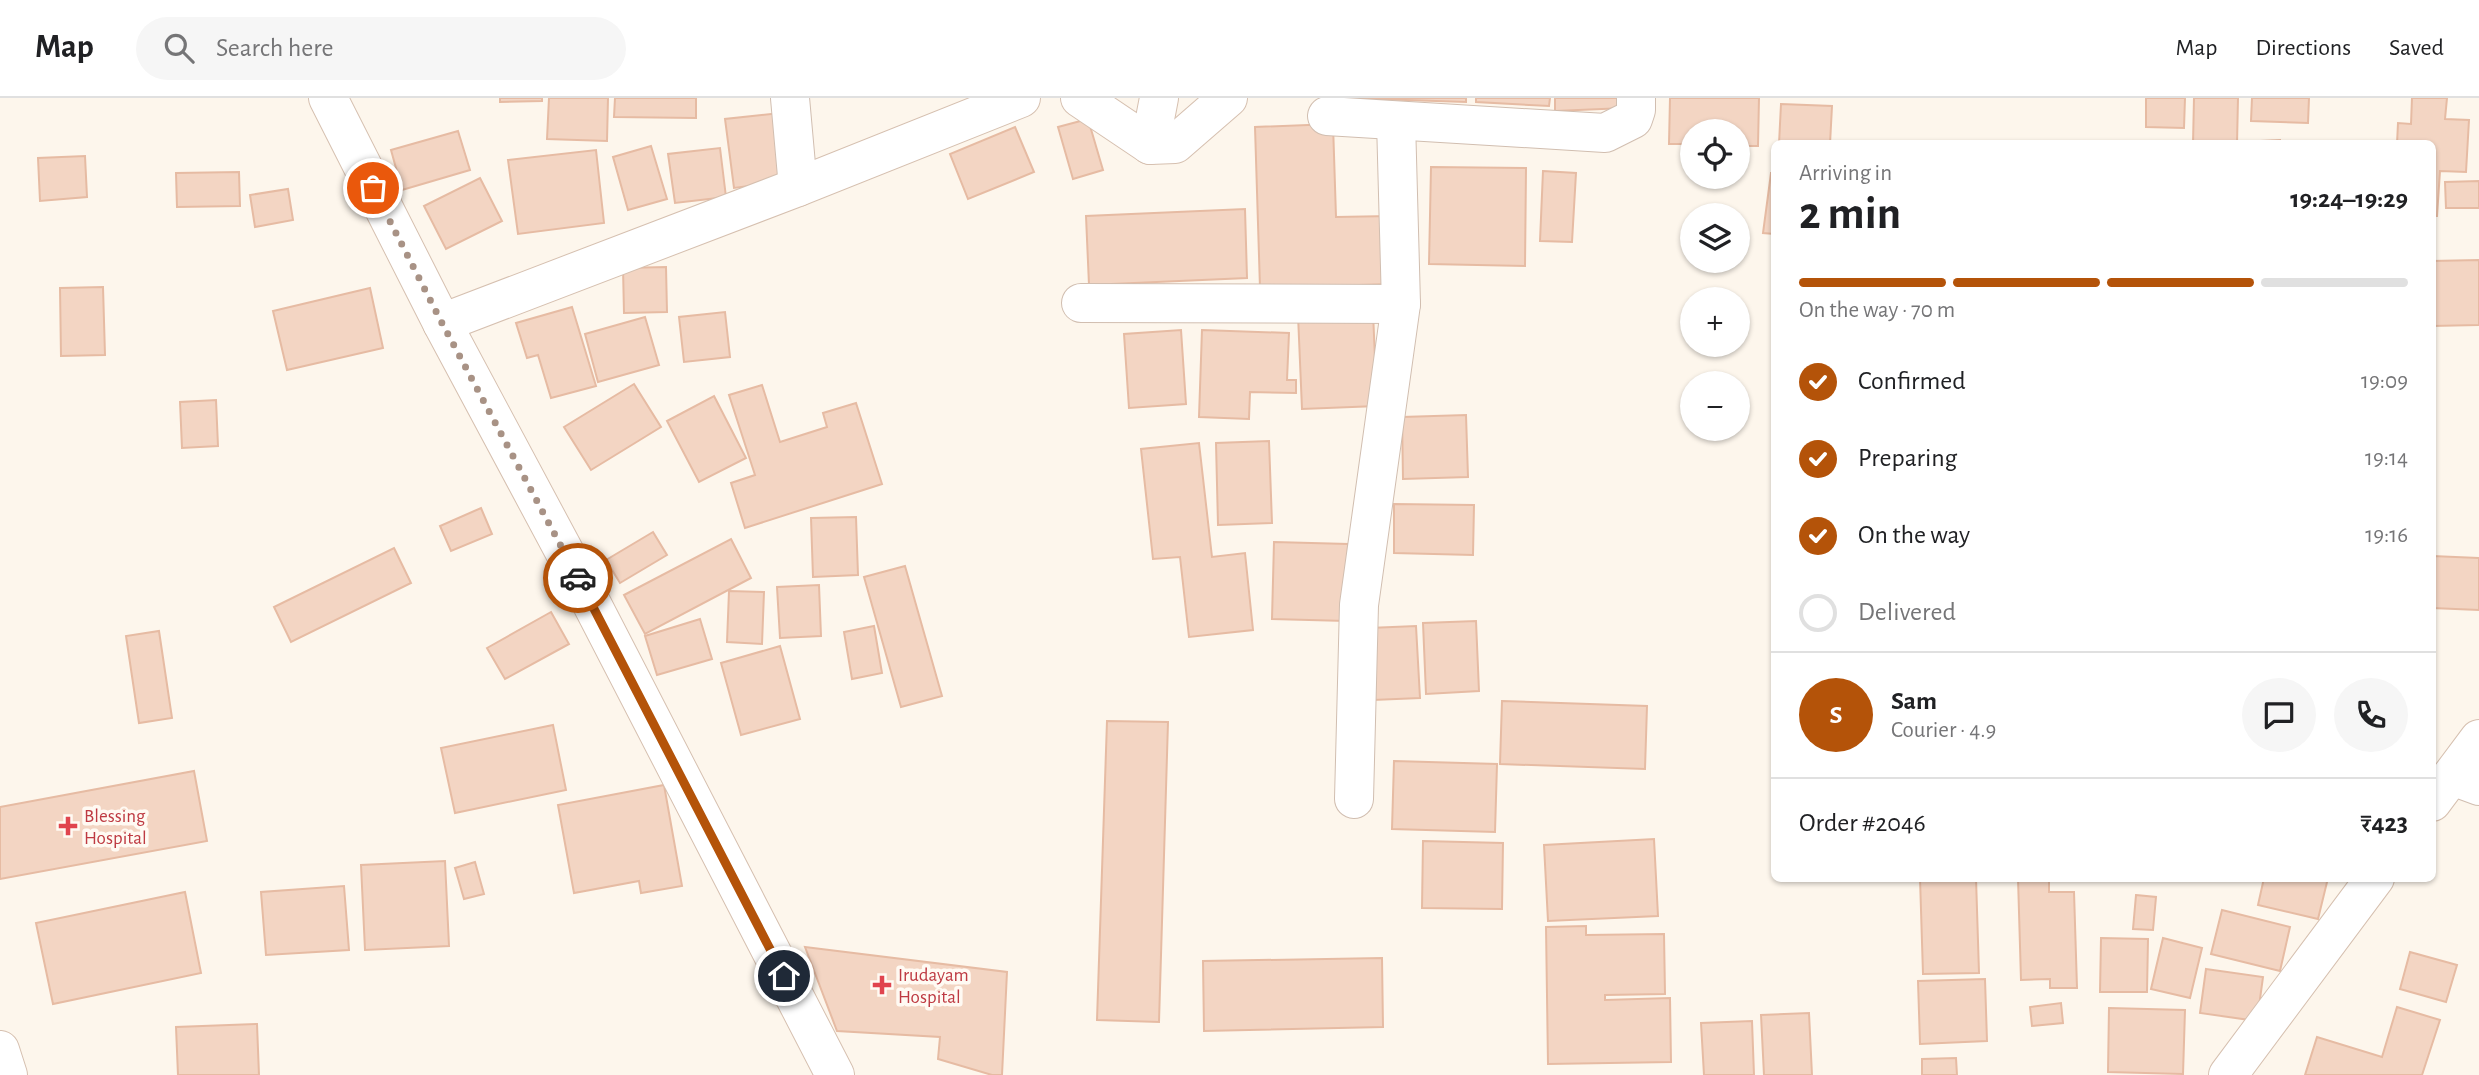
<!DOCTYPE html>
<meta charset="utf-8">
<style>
body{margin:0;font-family:"Alegreya Sans",sans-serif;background:#f6f6f6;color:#202124;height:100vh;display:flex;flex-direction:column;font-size:26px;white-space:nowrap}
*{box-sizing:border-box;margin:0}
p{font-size:23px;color:#757577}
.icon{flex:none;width:38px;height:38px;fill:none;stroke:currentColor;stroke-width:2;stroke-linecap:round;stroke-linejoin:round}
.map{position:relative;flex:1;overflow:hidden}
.panel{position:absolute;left:1771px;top:42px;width:665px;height:742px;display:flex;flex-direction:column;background:#fff;border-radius:10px;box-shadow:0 2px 5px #0004}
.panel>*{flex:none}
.controls{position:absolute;left:1680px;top:21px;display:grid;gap:14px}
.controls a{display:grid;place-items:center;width:70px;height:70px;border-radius:50%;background:#fff;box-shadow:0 2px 5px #0004;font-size:35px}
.pin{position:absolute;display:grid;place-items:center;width:60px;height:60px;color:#fff;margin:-30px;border:4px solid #fff;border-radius:50%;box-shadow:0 2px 7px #0007}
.courier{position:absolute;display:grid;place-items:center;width:70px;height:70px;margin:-35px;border:5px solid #b45309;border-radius:50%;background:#fff;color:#222;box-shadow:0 2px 9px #0007}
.headline em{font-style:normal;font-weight:600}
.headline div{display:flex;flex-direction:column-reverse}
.headline{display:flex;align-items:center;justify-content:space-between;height:119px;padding:0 28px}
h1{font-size:46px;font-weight:600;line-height:52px}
.bar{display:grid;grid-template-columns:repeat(4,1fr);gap:10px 7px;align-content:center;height:84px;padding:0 28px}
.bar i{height:9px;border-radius:5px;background:#e0e0e0}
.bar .active{background:#b45309}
.bar p{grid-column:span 4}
.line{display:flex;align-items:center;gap:18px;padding:0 28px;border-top:2px solid #e0e0e0}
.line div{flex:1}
.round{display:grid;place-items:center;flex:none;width:74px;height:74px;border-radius:37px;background:#f6f6f6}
ol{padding:0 28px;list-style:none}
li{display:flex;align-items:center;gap:21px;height:77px}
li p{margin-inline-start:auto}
li .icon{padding:7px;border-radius:50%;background:#b45309;color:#fff;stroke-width:4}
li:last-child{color:#757577}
li i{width:38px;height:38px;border:4px solid #e0e0e0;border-radius:50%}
header{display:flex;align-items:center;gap:42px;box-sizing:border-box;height:98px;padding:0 35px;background:#fff;border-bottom:2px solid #e0e0e0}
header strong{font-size:33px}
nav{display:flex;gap:38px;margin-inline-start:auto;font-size:24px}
.search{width:490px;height:63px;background:#f6f6f6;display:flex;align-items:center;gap:18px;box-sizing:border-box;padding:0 24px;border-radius:38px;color:#757577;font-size:26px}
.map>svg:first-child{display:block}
.building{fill:#f3d5c3;stroke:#e6bba3;stroke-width:2}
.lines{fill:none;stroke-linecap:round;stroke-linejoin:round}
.street-casing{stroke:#d1beb0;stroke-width:40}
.secondary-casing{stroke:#d6c0b0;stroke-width:40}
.street{stroke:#fff;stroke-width:38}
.secondary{stroke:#fff;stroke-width:38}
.done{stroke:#a89285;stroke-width:7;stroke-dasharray:0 12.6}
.route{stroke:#b45309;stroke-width:9}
.health-dot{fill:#e0444e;stroke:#fffaf3;stroke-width:2.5}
.labels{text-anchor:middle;stroke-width:7;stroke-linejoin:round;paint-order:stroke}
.health-label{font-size:19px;fill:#be3a42;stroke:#fffaf3;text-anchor:start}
</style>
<header>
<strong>Map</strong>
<div class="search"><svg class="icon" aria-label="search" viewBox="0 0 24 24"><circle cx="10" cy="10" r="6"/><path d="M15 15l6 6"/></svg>Search here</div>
<nav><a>Map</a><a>Directions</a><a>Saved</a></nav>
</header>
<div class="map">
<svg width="2479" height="977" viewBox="0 0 2479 977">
<rect width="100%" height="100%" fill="#fdf6ec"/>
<!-- building -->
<g class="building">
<polygon points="500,0 542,0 542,3 500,4"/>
<polygon points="549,0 608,0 607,43 547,41"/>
<polygon points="615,0 696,0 696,20 614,19"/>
<polygon points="1345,0 1466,0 1466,4"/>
<polygon points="1476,0 1550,0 1549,8 1476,4"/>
<polygon points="1555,0 1625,0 1625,10 1555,13"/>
<polygon points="1670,0 1759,0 1758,48 1738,48 1738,33 1692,33 1692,46 1669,46"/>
<polygon points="2146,0 2185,0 2184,30 2146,29"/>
<polygon points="2194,0 2238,0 2237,46 2193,46"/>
<polygon points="2252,0 2309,0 2308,25 2251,23"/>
<polygon points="2412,0 2447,0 2445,21 2469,22 2466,74 2440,73 2437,118 2432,118 2432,46 2397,46 2398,25 2411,26"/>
<polygon points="1781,6 1832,8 1830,46 1779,46"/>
<polygon points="780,15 788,83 734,90 725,21"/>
<polygon points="1088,21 1103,72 1073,81 1058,29"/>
<polygon points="1333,26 1336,119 1390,118 1392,186 1260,190 1255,29"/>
<polygon points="1015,29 1034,74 968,101 950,56"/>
<polygon points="458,33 470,72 402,92 391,52"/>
<polygon points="2280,42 2280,46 2240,46 2240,44"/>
<polygon points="651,48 667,101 628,112 613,59"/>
<polygon points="720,50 726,99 675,105 668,56"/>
<polygon points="596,52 604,125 518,136 508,62"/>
<polygon points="85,58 87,99 40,103 38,60"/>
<polygon points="1431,69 1526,70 1525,168 1429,166"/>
<polygon points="1543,73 1576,75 1572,144 1540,143"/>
<polygon points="239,74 240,108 177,109 176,75"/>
<polygon points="1771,75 1774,75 1774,136 1763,135"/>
<polygon points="480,80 502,123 446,151 424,108"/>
<polygon points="2479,83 2479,110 2446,110 2445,84"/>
<polygon points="288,91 293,122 255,129 250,97"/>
<polygon points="1245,111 1247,180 1089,187 1086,118"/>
<polygon points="2479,162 2479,227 2432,228 2432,163"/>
<polygon points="666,169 667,214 624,215 623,170"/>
<polygon points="103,189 105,257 61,258 60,190"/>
<polygon points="370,190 383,250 287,272 273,213"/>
<polygon points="572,209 596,288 551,300 538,257 527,260 516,225"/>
<polygon points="725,214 730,259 684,264 679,219"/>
<polygon points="1373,214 1377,308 1302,311 1298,217"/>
<polygon points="645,219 659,267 598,284 585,236"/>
<polygon points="1181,232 1186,306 1129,310 1124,236"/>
<polygon points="1202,232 1289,235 1287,282 1296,282 1296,295 1250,294 1249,321 1199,319"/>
<polygon points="634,286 661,329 591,372 564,329"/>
<polygon points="762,287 780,344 827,329 823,315 856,305 882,386 745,430 731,385 755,377 729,297"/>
<polygon points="714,298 746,360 699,384 667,323"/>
<polygon points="216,302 218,348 182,350 180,304"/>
<polygon points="1466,317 1468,379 1403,381 1402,319"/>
<polygon points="1269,343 1272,425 1218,427 1216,345"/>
<polygon points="1199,345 1212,459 1245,455 1253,532 1189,539 1180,459 1153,461 1141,351"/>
<polygon points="1394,406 1474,407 1473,457 1394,455"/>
<polygon points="481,410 492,436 451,453 440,428"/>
<polygon points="856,419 858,477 813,479 811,420"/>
<polygon points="653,434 667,457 620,485 606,462"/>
<polygon points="731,441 751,480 645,536 624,497"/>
<polygon points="1274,444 1348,446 1346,523 1272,521"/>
<polygon points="394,450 411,485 291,544 274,509"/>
<polygon points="2432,458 2479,460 2479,512 2432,510"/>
<polygon points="905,468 942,598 901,609 864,479"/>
<polygon points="819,487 821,538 780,540 777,489"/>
<polygon points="729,493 764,494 762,546 727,544"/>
<polygon points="551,514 569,546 505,581 487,550"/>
<polygon points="700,521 712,561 657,577 645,538"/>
<polygon points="1476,523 1479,593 1426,596 1423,525"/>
<polygon points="874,528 882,575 852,581 844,534"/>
<polygon points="1416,528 1420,600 1373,602 1369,530"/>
<polygon points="159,533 172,620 139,625 126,538"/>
<polygon points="780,548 800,621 741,637 721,565"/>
<polygon points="1502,603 1647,608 1645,671 1500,666"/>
<polygon points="1107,623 1168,624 1159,924 1097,922"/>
<polygon points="553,627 566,692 455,715 441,650"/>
<polygon points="1394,663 1497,666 1495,734 1392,731"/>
<polygon points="194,673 207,743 0,781 0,709"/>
<polygon points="664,687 682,788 641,795 639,783 574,795 558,707"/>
<polygon points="1654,741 1658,818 1548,823 1544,747"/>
<polygon points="1423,743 1503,745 1502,811 1422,810"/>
<polygon points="445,763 449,848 365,852 361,767"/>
<polygon points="475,764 484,796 464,801 455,770"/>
<polygon points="1920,780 1976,780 1979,875 1923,876"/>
<polygon points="2018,780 2049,780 2049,794 2074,794 2077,890 2050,890 2050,881 2021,882"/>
<polygon points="2264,780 2328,780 2318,821 2258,807"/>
<polygon points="344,788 349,852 266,857 261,794"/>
<polygon points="185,794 201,875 53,906 36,825"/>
<polygon points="2136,797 2156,799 2153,832 2133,831"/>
<polygon points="2222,812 2290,829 2280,873 2211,856"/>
<polygon points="1586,828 1586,837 1664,836 1665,896 1605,897 1605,902 1670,900 1671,964 1548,966 1546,829"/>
<polygon points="2101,840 2148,841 2147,894 2100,894"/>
<polygon points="2163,840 2202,850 2190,900 2151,891"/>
<polygon points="805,849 1007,874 1002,977 992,977 938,961 940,939 837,933"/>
<polygon points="2410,854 2457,867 2446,904 2400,891"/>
<polygon points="1382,860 1383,929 1204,933 1203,863"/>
<polygon points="2206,871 2263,879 2257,923 2200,915"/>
<polygon points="1985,881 1987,943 1920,946 1918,883"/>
<polygon points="2061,905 2063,925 2032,928 2030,909"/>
<polygon points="2397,909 2440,922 2422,977 2305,977 2317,939 2382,959"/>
<polygon points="2109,910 2185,912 2183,976 2108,974"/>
<polygon points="1809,915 1812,977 1764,977 1761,917"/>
<polygon points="1752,923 1754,977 1704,977 1701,925"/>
<polygon points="257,926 259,977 178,977 176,929"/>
<polygon points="1956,960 1957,977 1922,977 1922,961"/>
</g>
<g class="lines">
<defs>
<g id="street">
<polyline points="790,0 798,89"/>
<polyline points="1327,18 1605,35 1633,21 1636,12 1636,0"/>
<polyline points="1081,205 1401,206"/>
<polyline points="2452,678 2479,688"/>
<polyline points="1354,701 1359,507 1401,206 1396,23"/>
</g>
<g id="secondary">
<polyline points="328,0 442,225 579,481 835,977"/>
<polyline points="1080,0 1150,47 1175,46 1228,0"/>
<polyline points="1150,47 1159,0"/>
<polyline points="442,225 798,89 1021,0"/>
<polyline points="2432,704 2479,641"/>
<polyline points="0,952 8,977"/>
<polyline points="2228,977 2375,780"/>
</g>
</defs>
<!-- street casing -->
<use href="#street" class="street-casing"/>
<!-- secondary casing -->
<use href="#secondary" class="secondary-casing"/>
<!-- street -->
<use href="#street" class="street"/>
<!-- secondary -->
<use href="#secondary" class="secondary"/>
</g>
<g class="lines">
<!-- done -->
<polyline class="done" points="373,90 442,225 578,480"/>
<!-- route -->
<polyline class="route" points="578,480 784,878"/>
</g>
<!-- markers -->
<g class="health-dot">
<path d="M64.5 717.5h7v7h7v7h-7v7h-7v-7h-7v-7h7z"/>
<path d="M878.5 876.5h7v7h7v7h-7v7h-7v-7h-7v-7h7z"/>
</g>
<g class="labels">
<!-- health labels -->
<g class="health-label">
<text x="84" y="724">Blessing<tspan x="84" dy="22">Hospital</tspan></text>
<text x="898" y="883">Irudayam<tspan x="898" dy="22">Hospital</tspan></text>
</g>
</g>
</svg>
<div class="controls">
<a><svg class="icon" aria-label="locate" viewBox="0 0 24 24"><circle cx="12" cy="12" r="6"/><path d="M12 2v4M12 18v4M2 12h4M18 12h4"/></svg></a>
<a><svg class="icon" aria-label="layers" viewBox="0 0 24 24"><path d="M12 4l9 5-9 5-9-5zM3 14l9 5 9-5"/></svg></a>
<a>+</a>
<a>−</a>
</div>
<div class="pin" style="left:373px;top:90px;background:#ea580c"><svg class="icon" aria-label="bag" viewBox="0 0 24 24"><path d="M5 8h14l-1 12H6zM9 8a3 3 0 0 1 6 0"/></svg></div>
<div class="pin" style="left:784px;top:878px;background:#1f2937"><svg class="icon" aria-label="home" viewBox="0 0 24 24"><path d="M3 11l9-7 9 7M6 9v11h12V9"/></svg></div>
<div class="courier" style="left:578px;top:480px"><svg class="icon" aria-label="car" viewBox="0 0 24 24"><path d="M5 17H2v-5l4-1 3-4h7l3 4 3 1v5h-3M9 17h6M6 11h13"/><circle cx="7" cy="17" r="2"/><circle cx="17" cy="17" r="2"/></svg></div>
<section class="panel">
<div class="headline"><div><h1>2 min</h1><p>Arriving in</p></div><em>19:24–19:29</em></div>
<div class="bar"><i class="active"></i><i class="active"></i><i class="active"></i><i></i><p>On the way · 70 m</p></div>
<ol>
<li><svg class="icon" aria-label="check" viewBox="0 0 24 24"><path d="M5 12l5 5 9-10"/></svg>Confirmed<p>19:09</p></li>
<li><svg class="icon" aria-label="check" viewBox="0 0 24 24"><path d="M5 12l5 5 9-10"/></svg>Preparing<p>19:14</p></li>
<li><svg class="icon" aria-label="check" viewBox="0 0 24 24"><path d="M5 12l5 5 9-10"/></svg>On the way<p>19:16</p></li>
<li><i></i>Delivered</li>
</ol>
<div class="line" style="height:126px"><b class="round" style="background:#b45309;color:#fff">S</b><div><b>Sam</b><p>Courier · 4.9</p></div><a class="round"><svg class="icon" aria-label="chat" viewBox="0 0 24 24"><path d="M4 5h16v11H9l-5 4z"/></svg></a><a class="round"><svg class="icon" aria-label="phone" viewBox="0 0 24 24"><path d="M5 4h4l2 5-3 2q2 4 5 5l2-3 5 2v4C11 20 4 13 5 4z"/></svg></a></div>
<div class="line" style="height:91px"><div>Order #2046</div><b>₹423</b></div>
</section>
</div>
